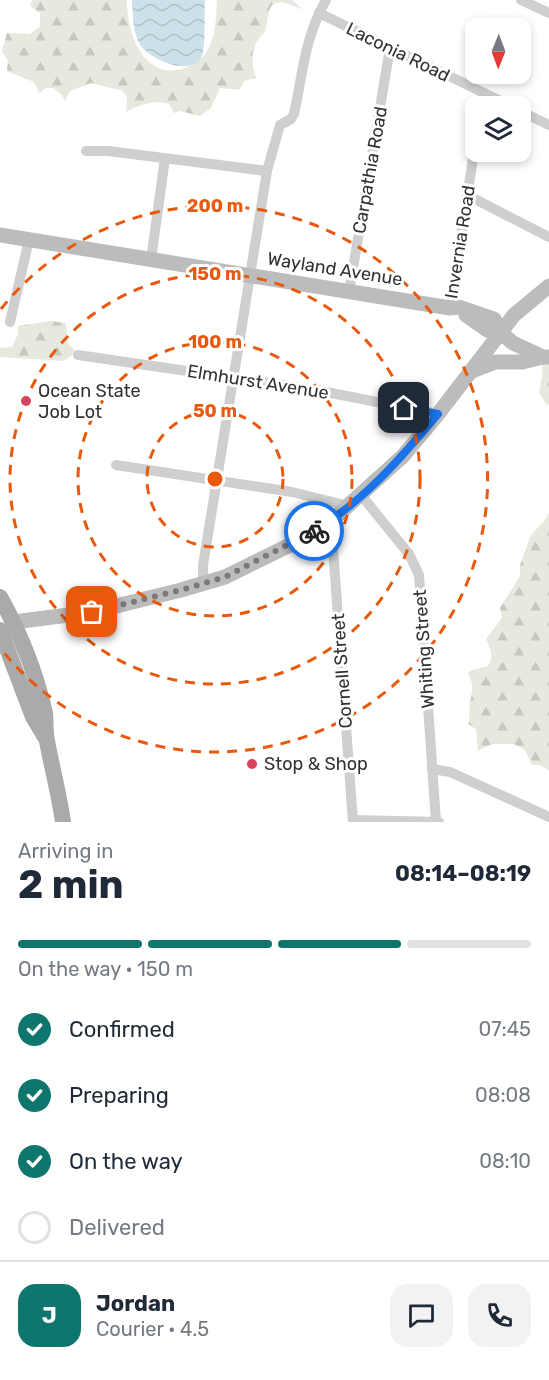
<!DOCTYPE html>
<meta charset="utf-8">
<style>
body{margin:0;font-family:Rubik,sans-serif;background:#f2f2f3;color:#1f2937;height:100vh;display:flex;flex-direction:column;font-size:22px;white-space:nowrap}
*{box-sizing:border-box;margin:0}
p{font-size:20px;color:#747a83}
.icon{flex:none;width:33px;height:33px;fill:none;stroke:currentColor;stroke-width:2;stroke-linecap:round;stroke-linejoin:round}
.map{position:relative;height:822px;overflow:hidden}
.sheet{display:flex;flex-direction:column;background:#fff;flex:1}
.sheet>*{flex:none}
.needle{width:39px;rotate:181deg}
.fabs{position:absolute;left:465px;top:18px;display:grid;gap:12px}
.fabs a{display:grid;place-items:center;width:66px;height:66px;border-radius:12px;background:#fff;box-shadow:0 3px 9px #0003;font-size:30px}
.pin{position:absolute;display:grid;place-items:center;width:51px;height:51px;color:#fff;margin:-26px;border-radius:12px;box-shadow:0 3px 9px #0006}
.courier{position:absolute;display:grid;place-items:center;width:60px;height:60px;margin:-30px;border:4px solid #1a73e8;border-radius:50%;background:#fff;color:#222;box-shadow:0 2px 8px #0007}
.head em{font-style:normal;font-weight:700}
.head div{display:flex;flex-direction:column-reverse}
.head{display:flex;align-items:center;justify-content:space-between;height:102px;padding:0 18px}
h1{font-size:39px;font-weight:700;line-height:45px}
.bar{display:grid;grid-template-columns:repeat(4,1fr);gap:9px 6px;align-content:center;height:72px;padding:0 18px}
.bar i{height:8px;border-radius:4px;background:#e0e1e3}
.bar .active{background:#0f766e}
.bar p{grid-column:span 4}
.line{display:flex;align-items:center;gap:15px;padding:0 18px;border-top:2px solid #e0e1e3}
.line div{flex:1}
.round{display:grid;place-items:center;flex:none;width:63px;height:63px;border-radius:18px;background:#f2f2f3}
ol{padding:0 18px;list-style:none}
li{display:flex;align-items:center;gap:18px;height:66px}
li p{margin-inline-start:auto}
li .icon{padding:6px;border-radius:50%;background:#0f766e;color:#fff;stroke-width:4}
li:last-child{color:#747a83}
li i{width:33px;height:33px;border:3px solid #e0e1e3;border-radius:50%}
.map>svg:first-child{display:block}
.forest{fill:url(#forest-firs)}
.water{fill:url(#water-waves)}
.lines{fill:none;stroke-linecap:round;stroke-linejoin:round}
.street{stroke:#cfcfcf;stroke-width:10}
.secondary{stroke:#bcbcbc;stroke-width:15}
.primary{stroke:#aaa;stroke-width:16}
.done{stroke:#7a7a7a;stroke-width:6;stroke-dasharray:0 10.8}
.route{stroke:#1a73e8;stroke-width:8}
.ring{fill:none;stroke:#e8590c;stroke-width:3;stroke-dasharray:10 8}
.poi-dot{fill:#da435a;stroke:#fff;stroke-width:2}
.labels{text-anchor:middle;stroke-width:6;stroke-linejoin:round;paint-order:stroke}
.street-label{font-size:18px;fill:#323232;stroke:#fff}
.poi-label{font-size:18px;fill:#323232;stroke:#fff;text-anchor:start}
.centre{fill:#e8590c;stroke:#fff;stroke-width:3}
.ring-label{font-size:18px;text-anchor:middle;font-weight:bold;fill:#e8590c;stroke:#fff;stroke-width:6;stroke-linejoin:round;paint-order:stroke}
</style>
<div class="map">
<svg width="549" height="822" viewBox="0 0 549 822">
<defs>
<pattern id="forest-firs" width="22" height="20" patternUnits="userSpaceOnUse" patternTransform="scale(1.5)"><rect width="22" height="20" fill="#e6eade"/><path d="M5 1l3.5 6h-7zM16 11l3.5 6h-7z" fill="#c6c9bf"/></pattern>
<pattern id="water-waves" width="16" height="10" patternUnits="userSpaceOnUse" patternTransform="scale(1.5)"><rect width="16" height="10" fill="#cce1e9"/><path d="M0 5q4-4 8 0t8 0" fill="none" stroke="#b0c2c8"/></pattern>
</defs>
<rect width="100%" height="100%" fill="#fff"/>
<!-- forest -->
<g class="forest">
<path d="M32,0H127C126,28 141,76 177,70C187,69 199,62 205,54C216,39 216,18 217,0H292L302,9L282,2L273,4C267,11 268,19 266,28C265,33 261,35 258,40C250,51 252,67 256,78L244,81L239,90L220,88L211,108L200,116L180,111L174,113L169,104C155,99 138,105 126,112L127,98L123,91L91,83L70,91L65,101L62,95L53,88H46L39,93L34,82L7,71L8,61L2,51L7,33L30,34L40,26V13L30,6Z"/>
<polygon points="51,321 66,323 68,343 76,352 64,361 0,357 0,348 12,347 18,334 18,326"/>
<polygon points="543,357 549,357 549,404 547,405 539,393 542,378"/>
<path d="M549,513V770L539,765H532L525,750L514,744H492L478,751L476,729L468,724C471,715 468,707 471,698C473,688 473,683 468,673L470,671L488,666C494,655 491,650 486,639L502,618L500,608L520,576V565L531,535L545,520Z"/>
</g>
<!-- water -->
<path class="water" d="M132,0H205C204,12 206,47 202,56C191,78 152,60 141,46C132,33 133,14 132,0Z"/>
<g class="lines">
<!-- street -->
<g class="street">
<polyline points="521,0 549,13"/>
<polyline points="319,13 511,106"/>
<polyline points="520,111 549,125"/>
<polyline points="86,151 108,151 267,171"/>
<polyline points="467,195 549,237"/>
<polyline points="151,260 165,158"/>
<polyline points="349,292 390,48"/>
<polyline points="450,308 476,139"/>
<polyline points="10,322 29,240"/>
<polyline points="78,355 316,390 438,414"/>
<polyline points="116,465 292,492 349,506"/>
<polyline points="361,495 409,554 419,575 436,822"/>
<polyline points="331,521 353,822"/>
<path d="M203,583V565L267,171L280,125L291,119L294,114C303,73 304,39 326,0"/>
<polyline points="432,769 450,772 549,817"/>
<polyline points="353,820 439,822"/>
</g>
<!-- secondary -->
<g class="secondary">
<polyline points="0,235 450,308 459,307 494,319 500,332"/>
<polyline points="466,315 487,330 500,332 513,343 543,357 549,357"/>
<polyline points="472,371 495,362 522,362 543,357"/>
<polyline points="14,622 92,612 181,590 225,577 294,543 331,521 403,456 438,414 514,315 549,286"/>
</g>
<!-- primary -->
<g class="primary">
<path d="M0,597C20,633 36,673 45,713C46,722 45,732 47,741C52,768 59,794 63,822"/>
<polyline points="0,630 33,717 45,737"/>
</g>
</g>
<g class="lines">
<!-- done -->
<polyline class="done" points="92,612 181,590 225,577 314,531"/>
<!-- route -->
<path class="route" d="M314,531C363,502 402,457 438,414L404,408"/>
</g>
<!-- distance rings -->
<g class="ring">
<circle cx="215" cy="479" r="68"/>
<circle cx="215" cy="479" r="137"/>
<circle cx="215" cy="479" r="205"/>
<path d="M1 309A273 273 0 1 1 1 649"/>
</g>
<!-- markers -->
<g class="poi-dot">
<circle cx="26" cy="401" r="6"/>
<circle cx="252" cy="764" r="6"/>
</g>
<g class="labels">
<!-- street labels -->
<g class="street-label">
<text transform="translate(398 52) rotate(26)" y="6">Laconia Road</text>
<text transform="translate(370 170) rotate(-80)" y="6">Carpathia Road</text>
<text transform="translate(460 242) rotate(-81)" y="6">Invernia Road</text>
<text transform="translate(335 269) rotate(9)" y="6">Wayland Avenue</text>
<text transform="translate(258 382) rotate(9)" y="6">Elmhurst Avenue</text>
<text transform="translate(424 649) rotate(-94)" y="6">Whiting Street</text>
<text transform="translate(342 671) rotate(-94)" y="6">Cornell Street</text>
</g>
<!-- poi labels -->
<g class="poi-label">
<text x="38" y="397">Ocean State<tspan x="38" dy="21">Job Lot</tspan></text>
<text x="264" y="770">Stop &amp; Shop</text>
</g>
</g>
<circle cx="215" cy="479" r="9" class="centre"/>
<g class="ring-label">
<text x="215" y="212">200 m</text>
<text x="215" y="280">150 m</text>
<text x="215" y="348">100 m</text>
<text x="215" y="417">50 m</text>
</g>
</svg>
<div class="fabs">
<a><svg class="needle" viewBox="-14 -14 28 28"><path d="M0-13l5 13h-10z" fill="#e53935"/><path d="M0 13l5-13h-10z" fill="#747a83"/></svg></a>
<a><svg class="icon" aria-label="layers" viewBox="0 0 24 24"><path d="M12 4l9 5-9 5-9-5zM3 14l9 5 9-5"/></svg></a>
</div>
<div class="pin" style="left:92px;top:612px;background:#ea580c"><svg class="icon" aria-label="bag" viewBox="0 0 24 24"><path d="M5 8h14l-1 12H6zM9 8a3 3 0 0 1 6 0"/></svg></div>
<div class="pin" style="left:404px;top:408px;background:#1f2937"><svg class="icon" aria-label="home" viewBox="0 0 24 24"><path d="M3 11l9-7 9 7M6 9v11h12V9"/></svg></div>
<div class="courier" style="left:314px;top:531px"><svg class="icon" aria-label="bike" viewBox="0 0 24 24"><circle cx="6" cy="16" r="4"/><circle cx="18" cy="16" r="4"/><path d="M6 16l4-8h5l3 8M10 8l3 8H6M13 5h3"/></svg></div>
</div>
<section class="sheet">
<div class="head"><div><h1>2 min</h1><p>Arriving in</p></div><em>08:14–08:19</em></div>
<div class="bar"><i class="active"></i><i class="active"></i><i class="active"></i><i></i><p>On the way · 150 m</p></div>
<ol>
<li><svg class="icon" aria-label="check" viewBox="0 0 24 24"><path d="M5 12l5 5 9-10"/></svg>Confirmed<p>07:45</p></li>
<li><svg class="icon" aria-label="check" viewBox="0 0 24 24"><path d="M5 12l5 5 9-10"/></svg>Preparing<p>08:08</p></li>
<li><svg class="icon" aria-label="check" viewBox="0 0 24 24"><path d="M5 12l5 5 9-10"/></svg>On the way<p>08:10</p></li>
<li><i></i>Delivered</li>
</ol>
<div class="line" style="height:108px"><b class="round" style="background:#0f766e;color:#fff">J</b><div><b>Jordan</b><p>Courier · 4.5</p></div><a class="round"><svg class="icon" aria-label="chat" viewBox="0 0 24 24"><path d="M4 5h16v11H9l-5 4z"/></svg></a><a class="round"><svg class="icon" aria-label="phone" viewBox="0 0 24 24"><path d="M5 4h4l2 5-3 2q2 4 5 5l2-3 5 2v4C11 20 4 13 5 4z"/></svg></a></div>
</section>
